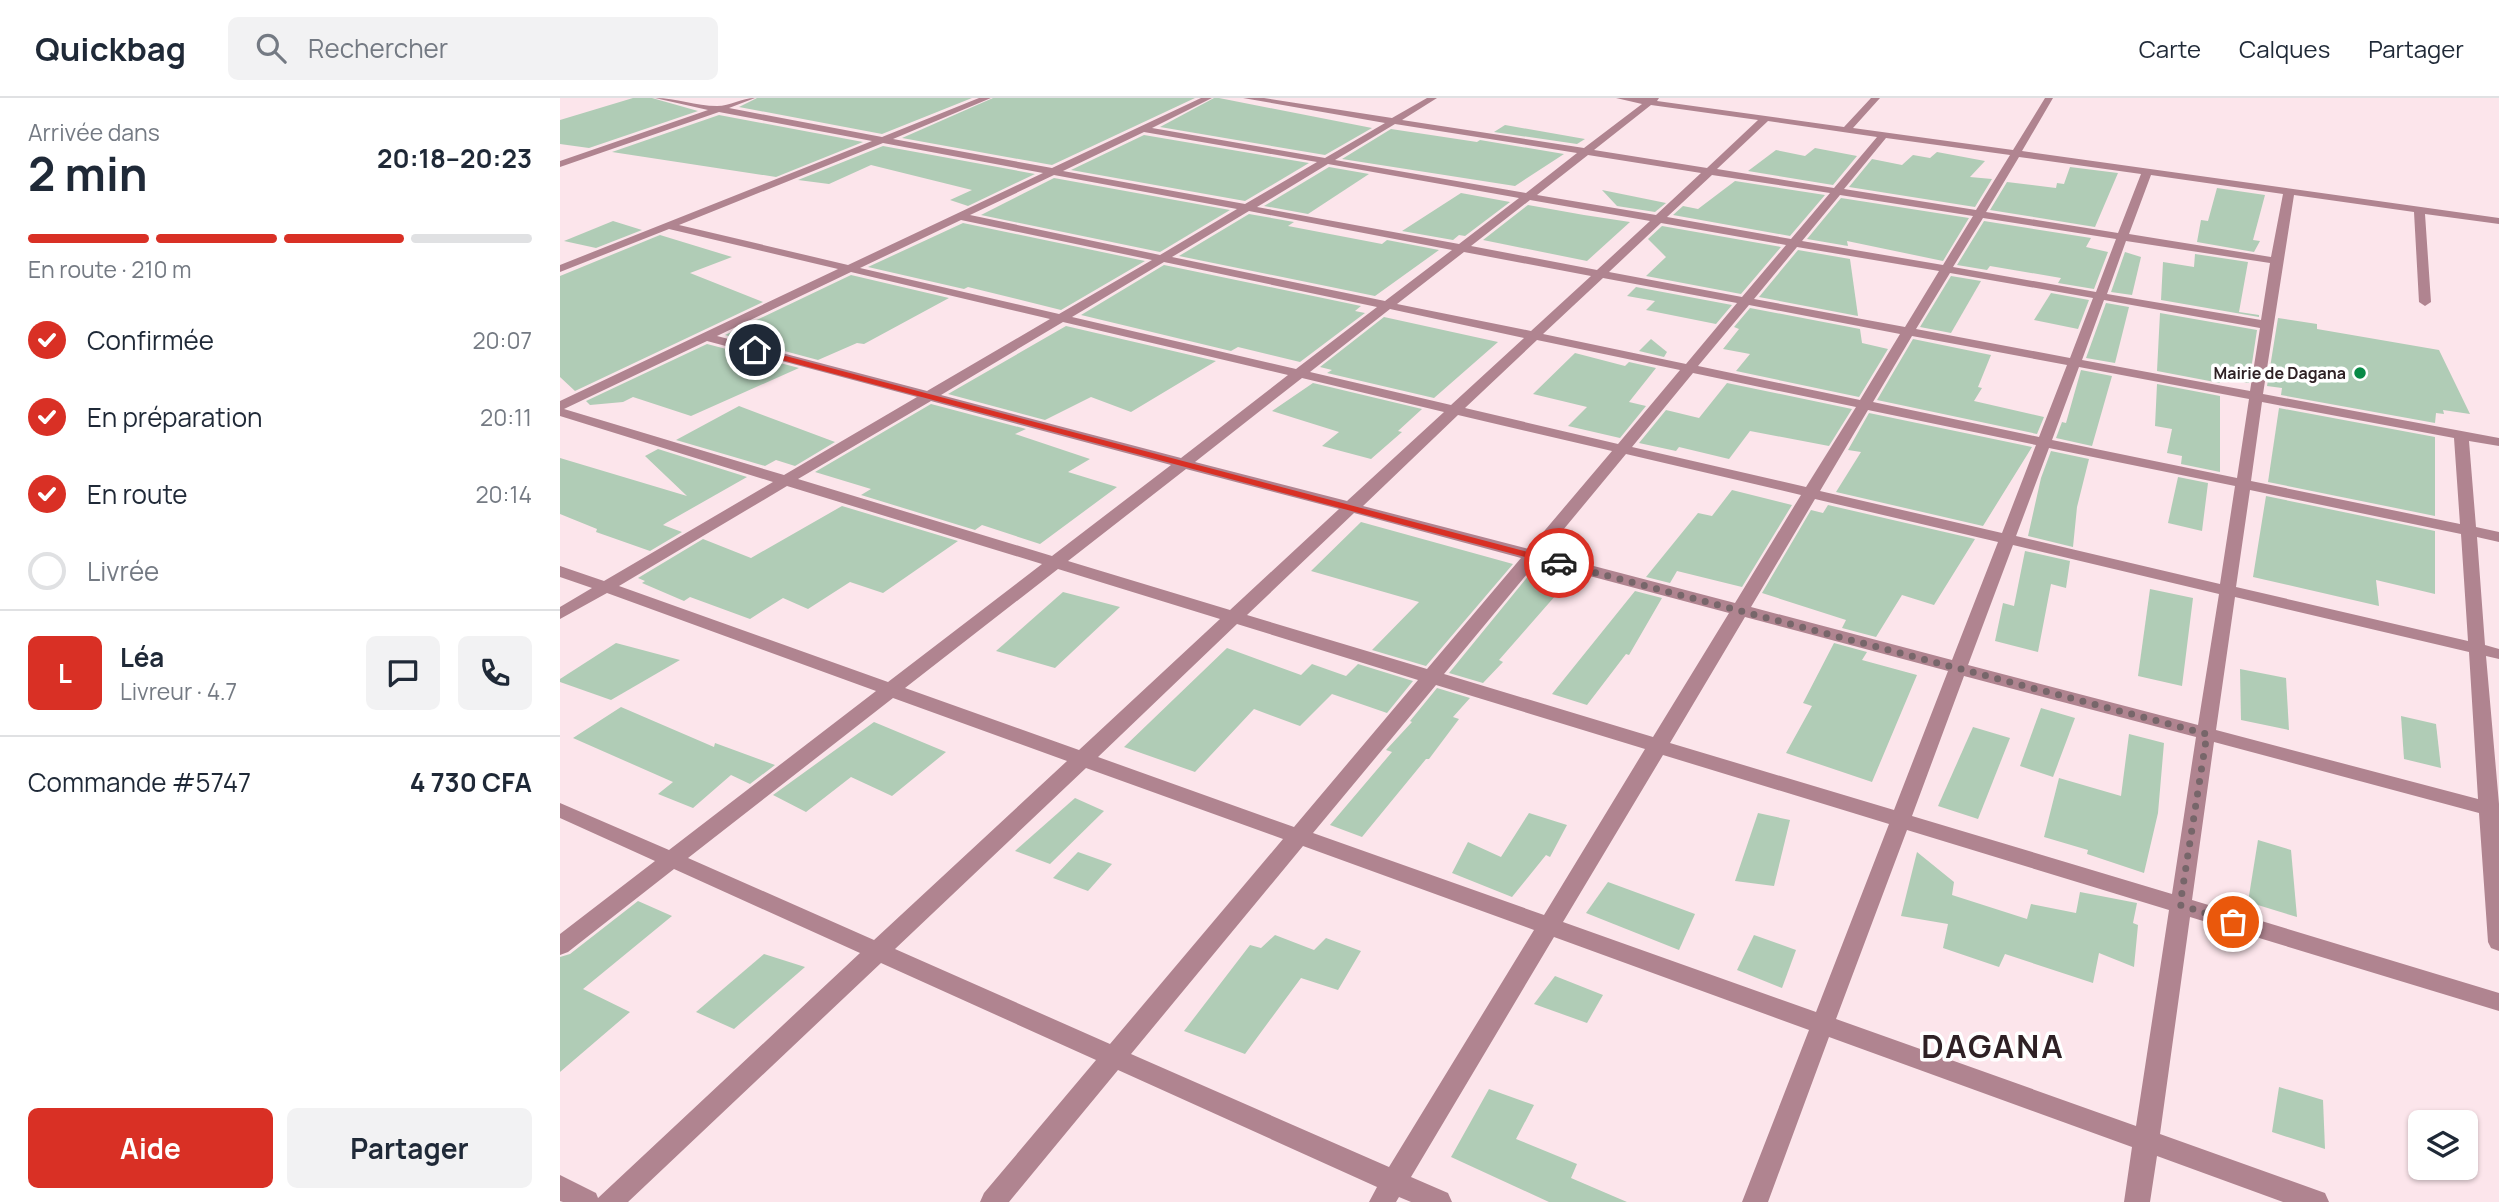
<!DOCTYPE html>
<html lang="fr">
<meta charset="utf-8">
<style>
body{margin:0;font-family:Manrope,sans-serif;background:#f2f2f3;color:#1f2937;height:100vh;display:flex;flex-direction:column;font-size:26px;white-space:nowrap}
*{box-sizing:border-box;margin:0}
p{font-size:23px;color:#747a83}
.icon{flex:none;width:38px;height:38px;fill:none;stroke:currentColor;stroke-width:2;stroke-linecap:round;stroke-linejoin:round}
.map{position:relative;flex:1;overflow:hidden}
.details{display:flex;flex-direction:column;background:#fff;width:560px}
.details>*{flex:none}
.buttons{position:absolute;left:1848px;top:1012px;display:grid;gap:14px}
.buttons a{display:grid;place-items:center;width:70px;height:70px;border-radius:10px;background:#fff;box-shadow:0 2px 5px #0004;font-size:35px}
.pin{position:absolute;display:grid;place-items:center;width:60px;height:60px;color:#fff;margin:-30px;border:4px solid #fff;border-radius:50%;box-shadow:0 2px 7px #0007}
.courier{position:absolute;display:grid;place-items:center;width:70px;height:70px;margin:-35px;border:5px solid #d93025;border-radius:50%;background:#fff;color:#222;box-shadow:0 2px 9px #0007}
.overview em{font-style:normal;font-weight:700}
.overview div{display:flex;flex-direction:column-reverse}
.overview{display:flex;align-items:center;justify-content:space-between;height:119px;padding:0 28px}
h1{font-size:46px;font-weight:700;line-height:52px}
.bar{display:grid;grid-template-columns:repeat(4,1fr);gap:10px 7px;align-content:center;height:84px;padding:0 28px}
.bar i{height:9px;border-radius:5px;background:#e0e1e3}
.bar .selected{background:#d93025}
.bar p{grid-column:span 4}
.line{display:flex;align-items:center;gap:18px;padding:0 28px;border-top:2px solid #e0e1e3}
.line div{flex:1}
.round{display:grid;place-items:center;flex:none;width:74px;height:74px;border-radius:10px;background:#f2f2f3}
ol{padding:0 28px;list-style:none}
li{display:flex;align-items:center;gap:21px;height:77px}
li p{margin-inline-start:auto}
li .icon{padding:7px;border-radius:50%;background:#d93025;color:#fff;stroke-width:4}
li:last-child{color:#747a83}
li i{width:38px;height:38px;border:4px solid #e0e1e3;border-radius:50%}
.action{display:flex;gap:14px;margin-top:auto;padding:14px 28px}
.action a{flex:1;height:80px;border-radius:10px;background:#d93025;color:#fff;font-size:28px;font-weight:700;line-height:80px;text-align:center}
.action a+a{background:#f2f2f3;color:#1f2937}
header{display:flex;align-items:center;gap:42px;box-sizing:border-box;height:98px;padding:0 35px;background:#fff;border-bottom:2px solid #e0e1e3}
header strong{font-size:33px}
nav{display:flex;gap:38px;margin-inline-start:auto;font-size:24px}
.search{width:490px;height:63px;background:#f2f2f3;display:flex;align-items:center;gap:18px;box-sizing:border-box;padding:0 24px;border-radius:10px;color:#747a83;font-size:26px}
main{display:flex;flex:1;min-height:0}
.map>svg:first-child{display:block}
.building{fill:#b0ccb6}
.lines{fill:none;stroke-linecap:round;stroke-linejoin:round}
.minor{fill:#b08490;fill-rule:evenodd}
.route{fill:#d93025}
.done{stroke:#77666a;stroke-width:7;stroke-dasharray:0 12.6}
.poi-dot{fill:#078a46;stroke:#fff;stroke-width:2.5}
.labels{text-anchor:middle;stroke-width:7;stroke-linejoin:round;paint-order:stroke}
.far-poi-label{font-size:16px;font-weight:bold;fill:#2f2125;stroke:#fff;text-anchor:end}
.near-district-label{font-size:32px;font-weight:bold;letter-spacing:2px;fill:#2f2125;stroke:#fff}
</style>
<header>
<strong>Quickbag</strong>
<div class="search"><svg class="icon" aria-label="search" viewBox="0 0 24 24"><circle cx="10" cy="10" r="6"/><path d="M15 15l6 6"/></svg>Rechercher</div>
<nav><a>Carte</a><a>Calques</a><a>Partager</a></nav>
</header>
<main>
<section class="details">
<div class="overview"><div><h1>2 min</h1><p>Arrivée dans</p></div><em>20:18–20:23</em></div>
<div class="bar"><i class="selected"></i><i class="selected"></i><i class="selected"></i><i></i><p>En route · 210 m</p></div>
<ol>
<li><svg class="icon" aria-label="check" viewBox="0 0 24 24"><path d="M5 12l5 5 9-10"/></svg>Confirmée<p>20:07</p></li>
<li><svg class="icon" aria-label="check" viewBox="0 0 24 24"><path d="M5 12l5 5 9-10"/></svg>En préparation<p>20:11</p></li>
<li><svg class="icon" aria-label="check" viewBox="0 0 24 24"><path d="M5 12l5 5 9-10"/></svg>En route<p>20:14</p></li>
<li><i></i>Livrée</li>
</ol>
<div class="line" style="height:126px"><b class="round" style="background:#d93025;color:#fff">L</b><div><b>Léa</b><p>Livreur · 4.7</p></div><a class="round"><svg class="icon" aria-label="chat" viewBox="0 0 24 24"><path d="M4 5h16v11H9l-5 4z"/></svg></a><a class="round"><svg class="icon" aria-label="phone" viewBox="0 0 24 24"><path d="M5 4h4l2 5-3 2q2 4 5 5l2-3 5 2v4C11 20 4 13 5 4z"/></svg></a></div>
<div class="line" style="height:91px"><div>Commande #5747</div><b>4 730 CFA</b></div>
<div class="action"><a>Aide</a><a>Partager</a></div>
</section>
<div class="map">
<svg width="1939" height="1104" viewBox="0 0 1939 1104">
<rect width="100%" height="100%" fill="#fce5eb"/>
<!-- building -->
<g class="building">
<polygon points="73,0 92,0 138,13 29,50 0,46 0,22"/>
<polygon points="197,0 412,0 322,36 179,9"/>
<polygon points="433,0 635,0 492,67 342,40"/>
<polygon points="654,0 659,0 812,30 765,57 600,29"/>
<polygon points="159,17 303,44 216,79 52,54"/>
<polygon points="945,27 1025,41 1017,46 934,34"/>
<polygon points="831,31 917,44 920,42 1004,56 955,88 782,61"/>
<polygon points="584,37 749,65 685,103 511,72"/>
<polygon points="323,48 475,76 408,108 390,102 412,92 311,67 269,86 238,82"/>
<polygon points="1255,50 1297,58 1273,87 1188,73 1216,52 1245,58"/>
<polygon points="1377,54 1425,63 1410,79 1432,81 1415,109 1289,89 1312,61 1342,67 1353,57 1370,60"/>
<polygon points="769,69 809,76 748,116 704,108"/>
<polygon points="1510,69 1558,75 1535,129 1430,112 1447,84 1496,90 1497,85 1504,86"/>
<polygon points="494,80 670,112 600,154 421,117"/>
<polygon points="1175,83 1265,97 1230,138 1113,117 1123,108 1138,111"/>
<polygon points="1657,90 1705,97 1693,142 1700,143 1694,154 1637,144 1641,122 1648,123"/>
<polygon points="1042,92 1106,105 1095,114 1057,108"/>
<polygon points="901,95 950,104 905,138 899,137 893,142 842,133"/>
<polygon points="1281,100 1409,120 1383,163 1287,143 1288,148 1247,141"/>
<polygon points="968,107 1024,117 1070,124 1027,163 923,142"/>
<polygon points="689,116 734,124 728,128 822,146 827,142 879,152 815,198 619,158"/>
<polygon points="53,123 82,132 36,150 4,143"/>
<polygon points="1424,123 1531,140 1526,149 1548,154 1534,191 1498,185 1501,180 1430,168 1427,172 1397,167"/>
<polygon points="403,125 585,163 501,212 408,189 404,191 308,169"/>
<polygon points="1102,128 1221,149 1181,196 1086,178 1106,159 1088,141"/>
<polygon points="100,137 172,159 130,175 203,204 15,293 0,279 0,178"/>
<polygon points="1238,152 1290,161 1298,218 1199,199"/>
<polygon points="1565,154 1581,159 1572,197 1551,194"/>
<polygon points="1635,156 1688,164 1679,214 1699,217 1699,219 1601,202 1603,164 1634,169"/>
<polygon points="604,167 801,208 795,213 805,215 740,264 678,249 671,253 521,217"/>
<polygon points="291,177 389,200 304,246 297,245 258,262 165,237"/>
<polygon points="1391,178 1421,183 1391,235 1360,229"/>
<polygon points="1076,189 1172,207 1156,226 1086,212 1095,203 1067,198"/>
<polygon points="1491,195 1529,202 1518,231 1474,222"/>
<polygon points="1546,205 1569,209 1555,265 1526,260"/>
<polygon points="1190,210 1300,231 1302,245 1328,251 1299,299 1176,273 1190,256 1163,251 1179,231 1174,229"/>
<polygon points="1600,215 1697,232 1689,285 1661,280 1660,285 1597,273"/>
<polygon points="824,219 938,244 874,300 767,275 772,272 760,269"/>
<polygon points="1718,220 1757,226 1757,231 1879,252 1910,316 1883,312 1884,316 1876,315 1875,325 1721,297 1722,290 1707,288"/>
<polygon points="506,228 656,263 571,314 531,299 485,322 388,296"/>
<polygon points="1091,241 1107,254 1104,259 1079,253"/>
<polygon points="1353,241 1431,257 1418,289 1422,290 1414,303 1484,319 1477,336 1317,302"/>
<polygon points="147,246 239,270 131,318 73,299 63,304 30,307 26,303"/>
<polygon points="1015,255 1065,268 1069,264 1096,270 1069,304 1086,308 1060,340 1008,328 1027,309 973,296"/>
<polygon points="1521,272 1552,278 1532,348 1496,340 1502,324 1506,325"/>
<polygon points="753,285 862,311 838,333 842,334 811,361 762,348 779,334 712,313"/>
<polygon points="1167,285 1292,311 1269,348 1190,333 1169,361 1119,349 1116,353 1079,345 1106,312 1139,320"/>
<polygon points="1597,286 1660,298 1660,374 1621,366 1622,358 1607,355 1612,331 1595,328"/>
<polygon points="371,306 466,331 455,336 530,361 508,374 557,389 480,446 422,427 415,432 301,397 311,391 255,374"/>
<polygon points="179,308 275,344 235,368 216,362 205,368 116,342"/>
<polygon points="1719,310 1875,339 1875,418 1708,384"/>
<polygon points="1309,315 1472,349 1423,428 1276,394 1301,354 1288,352"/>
<polygon points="98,351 187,379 106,425 103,427 122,434 90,453 36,434 37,431 0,416 0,360 127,398 85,358"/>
<polygon points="1491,353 1529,361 1517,409 1513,449 1468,438 1481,380"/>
<polygon points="1618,379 1648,385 1642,433 1608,425"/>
<polygon points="1172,392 1232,407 1182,489 1117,473 1110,485 1086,479 1138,415 1152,418"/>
<polygon points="1706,398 1875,433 1875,496 1816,482 1819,508 1693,479"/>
<polygon points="1268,407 1415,441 1374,507 1342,497 1316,539 1282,530 1286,522 1202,495 1251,412 1263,415"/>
<polygon points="282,408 398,443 323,495 290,484 248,511 223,500 190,521 130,499 124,503 82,485 85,483 78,480 143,441 191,460"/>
<polygon points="801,424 953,466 866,568 812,552 859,504 751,473"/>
<polygon points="1465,453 1510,463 1506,490 1491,486 1478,554 1435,543 1443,505 1454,508"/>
<polygon points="974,471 1010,481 939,562 943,564 923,585 889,575"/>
<polygon points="1590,491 1633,500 1622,588 1578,578"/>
<polygon points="1075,493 1102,500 1069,557 1066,556 1027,607 992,596"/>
<polygon points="503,494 560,509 495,570 436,553"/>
<polygon points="56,545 120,562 51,602 0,584 0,581"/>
<polygon points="1274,545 1307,554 1302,562 1357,577 1312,684 1226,655 1252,608 1243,605"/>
<polygon points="667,550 741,577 752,566 786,578 798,566 853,583 827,615 772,596 740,628 694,611 635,674 564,649"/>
<polygon points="1680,571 1726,580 1729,632 1681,622"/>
<polygon points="877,590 910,600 893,619 899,621 869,661 866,661 802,739 770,727 832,654 826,652 852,624 850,623"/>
<polygon points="61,609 154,649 155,645 215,667 190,686 171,677 133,710 98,696 113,684 13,640"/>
<polygon points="1481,610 1515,620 1493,679 1460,668"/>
<polygon points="1841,618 1876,626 1881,670 1844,661"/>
<polygon points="314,624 386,654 332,698 291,679 246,714 213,697"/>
<polygon points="1413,629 1450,640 1418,721 1378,708"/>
<polygon points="1569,636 1604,645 1598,715 1584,775 1527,756 1528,752 1484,739 1499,680 1561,698"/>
<polygon points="515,700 544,713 490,766 455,753"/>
<polygon points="969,715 1007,727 990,759 986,757 952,799 892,775 908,744 941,759"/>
<polygon points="1198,715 1230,722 1214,788 1175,783"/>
<polygon points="1698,742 1731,752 1737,819 1688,804"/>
<polygon points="518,754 552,766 528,793 493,780"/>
<polygon points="1357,754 1394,784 1392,797 1467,821 1471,806 1516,815 1520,794 1577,805 1573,825 1578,827 1574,869 1539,855 1533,885 1445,856 1439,869 1383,850 1388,826 1341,818"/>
<polygon points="1048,784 1135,816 1119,852 1026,815"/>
<polygon points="78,803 112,818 23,891 70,914 0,974 0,859 10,856"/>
<polygon points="715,837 754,852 766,840 801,853 778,892 741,880 685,956 624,933 690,847 701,850"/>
<polygon points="1194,837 1236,852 1222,890 1177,872"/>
<polygon points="204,856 245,869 174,931 136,914"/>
<polygon points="995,878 1043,897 1027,925 974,906"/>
<polygon points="1719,989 1763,1002 1765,1051 1712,1034"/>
<polygon points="929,991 974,1007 956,1041 1017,1066 1011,1080 1067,1104 989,1104 891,1059"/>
</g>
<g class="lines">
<!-- minor -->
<path class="minor" d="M95,0C116,0 136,8 157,8C170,8 182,0 195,0L169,10L322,39L419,0H431L333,41L492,70L641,0H652L592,30L765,60L825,25L683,0H704L832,20L867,0H877L842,22L1024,50L1082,6L1056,0H1099L1097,3L1284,29L1311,0H1320L1293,30L1453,52L1485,0H1493L1462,53L1939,120V126L1865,116L1871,204L1865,208L1859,204L1854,114L1734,97L1703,296L1939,340V348L1909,343L1916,429L1939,434V444L1917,439L1925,547L1939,551V561L1926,558L1939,706V853L1931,850L1928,844L1919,715L1654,644L1632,802L1939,895V913L1630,819L1600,1036L1765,1095L1769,1104H1723L1597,1058L1590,1104H1564L1572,1049L1269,939L1208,1104H1182L1249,932L994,839L851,1079L888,1095L892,1104H851L839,1099L836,1104H809L817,1089L558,972L449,1104H420L424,1095L536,962L321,865L68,1104H3L0,1103V1077L36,1095L38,1100L300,855L114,771L8,854L0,857V836L95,763L0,720V705L109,752L316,593L47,495L0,521V509L32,490L0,479V468L44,483L213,384L0,318V303L278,171L109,131L0,174V167L312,43L159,14L0,69V63L148,12ZM1091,7L1198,22L1147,70L1034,52ZM1208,23L1317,39L1274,90L1157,71ZM835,26L1017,55L966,95L775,62ZM584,34L757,64L685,106L503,73ZM1326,40L1450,57L1416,112L1284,91ZM323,45L483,75L288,167L119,127ZM1028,57L1141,75L1096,117L977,97ZM1459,59L1581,76L1558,135L1426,114ZM768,66L959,100L899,146L697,109ZM494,77L677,111L600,157L410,117ZM1152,77L1270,95L1231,141L1107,119ZM1591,77L1723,96L1711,159L1569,136ZM1280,97L1413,118L1383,167L1242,143ZM970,102L1090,123L1037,172L911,148ZM689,113L892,152L825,203L612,159ZM1423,120L1556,141L1536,194L1393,169ZM401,122L592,162L499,216L300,170ZM1101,125L1226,147L1182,199L1049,174ZM1566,143L1710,165L1701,222L1547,196ZM1237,149L1379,173L1345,229L1194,201ZM904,154L1031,178L971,233L837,206ZM604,164L817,209L736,271L512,219ZM291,174L490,221L367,293L157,238ZM1390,175L1533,200L1510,260L1356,231ZM1043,180L1177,205L1126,266L983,236ZM1544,202L1700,230L1690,293L1522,262ZM1189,207L1340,236L1300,302L1138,268ZM830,211L964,240L891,307L750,274ZM503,224L728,277L621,360L381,297ZM1352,238L1507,267L1479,339L1313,304ZM977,242L1120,272L1058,346L905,310ZM147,243L357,299L224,377L4,311ZM1519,269L1689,301L1677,380L1492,342ZM1133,275L1296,309L1246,389L1072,349ZM742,280L884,314L787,403L635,364ZM371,303L611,367L492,458L238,381ZM1702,304L1894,340L1900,426L1691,383ZM1308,312L1476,347L1442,435L1260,393ZM898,317L1052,353L969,451L803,408ZM1489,350L1675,388L1660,486L1456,438ZM1066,356L1241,397L1175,505L984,455ZM626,371L779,411L670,512L508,463ZM227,388L482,466L328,584L59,488ZM1690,392L1901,436L1908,543L1676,489ZM1255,401L1438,444L1392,562L1191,509ZM794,415L961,460L867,571L687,517ZM1453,447L1659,496L1638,627L1408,567ZM977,464L1169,515L1093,639L884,576ZM498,471L660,521L519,652L345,590ZM1675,499L1909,554L1918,701L1656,632ZM1185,519L1388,573L1334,712L1110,645ZM677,526L858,582L734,729L538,659ZM1404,578L1636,639L1612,796L1352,718ZM876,587L1085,651L984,817L753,735ZM333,600L507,663L314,842L128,760ZM1103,657L1329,726L1256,914L1003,824ZM526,670L723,741L550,946L335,851ZM1347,732L1609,812L1576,1028L1276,921ZM743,748L974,832L829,1069L571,956Z"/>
</g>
<!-- route -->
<polygon class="route" points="195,250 1002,463 1004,465 995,467 192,254"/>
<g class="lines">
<!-- done -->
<polyline class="done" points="999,465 1647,636 1620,807 1673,824"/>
</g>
<!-- markers -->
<circle class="poi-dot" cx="1800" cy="275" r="7"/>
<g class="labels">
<!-- far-poi labels -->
<g class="far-poi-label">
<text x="1786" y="281">Mairie de Dagana</text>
</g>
<!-- near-district labels -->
<g class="near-district-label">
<text x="1433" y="960">DAGANA</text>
</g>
</g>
</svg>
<div class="buttons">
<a><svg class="icon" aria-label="layers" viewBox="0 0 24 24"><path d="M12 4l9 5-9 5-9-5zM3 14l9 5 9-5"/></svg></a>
</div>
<div class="pin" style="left:1673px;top:824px;background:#ea580c"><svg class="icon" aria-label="bag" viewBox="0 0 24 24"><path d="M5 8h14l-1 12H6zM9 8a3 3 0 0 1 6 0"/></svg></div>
<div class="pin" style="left:195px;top:252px;background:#1f2937"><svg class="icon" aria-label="home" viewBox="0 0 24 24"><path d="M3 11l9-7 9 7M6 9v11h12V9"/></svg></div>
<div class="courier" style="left:999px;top:465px"><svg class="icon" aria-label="car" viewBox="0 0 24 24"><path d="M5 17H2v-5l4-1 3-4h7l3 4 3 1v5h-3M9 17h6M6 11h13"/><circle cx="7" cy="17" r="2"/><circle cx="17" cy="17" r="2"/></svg></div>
</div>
</main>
